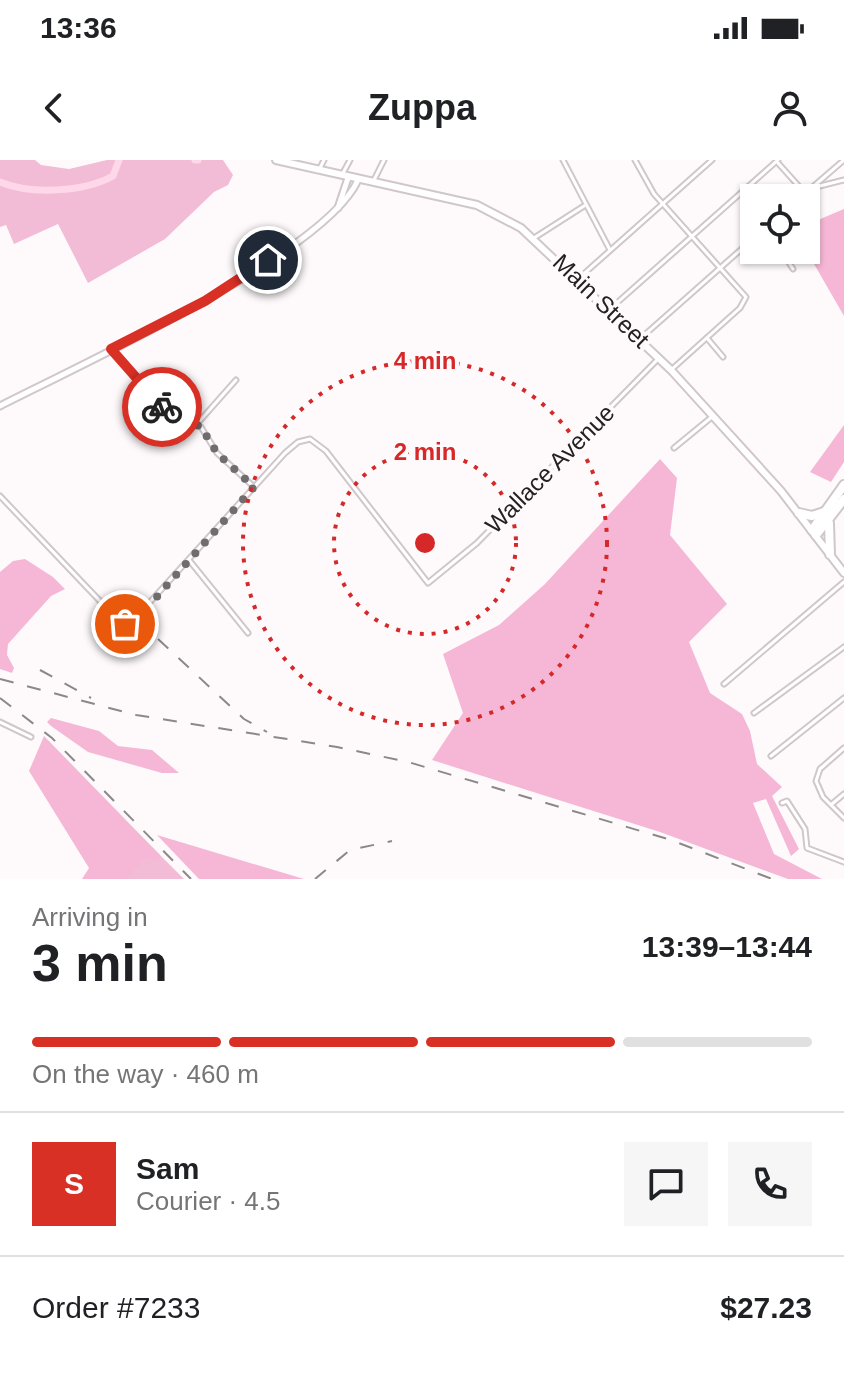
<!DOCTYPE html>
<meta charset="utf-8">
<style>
body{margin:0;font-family:Arial,sans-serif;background:#f6f6f6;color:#202124;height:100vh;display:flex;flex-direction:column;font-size:30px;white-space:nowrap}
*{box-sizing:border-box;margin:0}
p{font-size:26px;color:#757577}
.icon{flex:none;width:44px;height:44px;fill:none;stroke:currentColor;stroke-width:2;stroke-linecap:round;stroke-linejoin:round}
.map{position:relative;height:719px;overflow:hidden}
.side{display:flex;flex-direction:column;background:#fff;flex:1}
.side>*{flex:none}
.fabs{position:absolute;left:740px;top:24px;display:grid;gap:16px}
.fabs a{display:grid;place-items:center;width:80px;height:80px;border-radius:0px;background:#fff;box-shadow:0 2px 6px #0004;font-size:40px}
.pin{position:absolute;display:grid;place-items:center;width:68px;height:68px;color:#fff;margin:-34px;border:4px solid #fff;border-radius:50%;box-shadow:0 2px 8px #0007}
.courier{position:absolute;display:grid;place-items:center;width:80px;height:80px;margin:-40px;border:6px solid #d93025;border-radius:50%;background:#fff;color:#222;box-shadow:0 2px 10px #0007}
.summary em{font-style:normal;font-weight:700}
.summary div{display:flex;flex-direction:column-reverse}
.summary{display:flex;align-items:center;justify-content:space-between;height:136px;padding:0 32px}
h1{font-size:52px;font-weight:700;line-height:60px}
.bar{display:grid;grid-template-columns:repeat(4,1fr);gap:12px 8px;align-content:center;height:96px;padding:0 32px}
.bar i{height:10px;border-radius:6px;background:#e0e0e0}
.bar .current{background:#d93025}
.bar p{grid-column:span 4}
.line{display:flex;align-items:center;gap:20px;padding:0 32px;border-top:2px solid #e0e0e0}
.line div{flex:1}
.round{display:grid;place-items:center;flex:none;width:84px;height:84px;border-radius:0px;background:#f6f6f6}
.status{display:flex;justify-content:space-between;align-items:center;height:56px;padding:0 40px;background:#fff;direction:ltr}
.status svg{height:22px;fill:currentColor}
header{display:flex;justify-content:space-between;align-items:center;height:104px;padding:0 32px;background:#fff;font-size:36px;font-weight:700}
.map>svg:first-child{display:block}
.green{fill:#f3bcd6}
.forest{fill:#f5b7d5}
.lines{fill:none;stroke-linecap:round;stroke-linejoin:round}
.river{stroke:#fed8e9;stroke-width:7}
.street-casing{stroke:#d0c7cb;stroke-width:7}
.secondary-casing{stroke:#d0c7cb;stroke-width:9}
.primary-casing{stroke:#d0c7cb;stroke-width:10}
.highway-casing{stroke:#d0c7cb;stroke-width:12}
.street{stroke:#fff;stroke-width:3}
.secondary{stroke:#fff;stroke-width:5}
.primary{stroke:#fff;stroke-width:6}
.highway{stroke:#fff;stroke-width:8}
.rail{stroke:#8c888a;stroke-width:2;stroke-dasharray:14 14;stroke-linecap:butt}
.done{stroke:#716d6f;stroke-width:8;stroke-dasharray:0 14.4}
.route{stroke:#d93025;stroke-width:10}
.ring{fill:none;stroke:#d62828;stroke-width:4;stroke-dasharray:4 8}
.labels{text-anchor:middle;stroke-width:8;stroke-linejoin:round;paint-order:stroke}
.street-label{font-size:24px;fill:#252123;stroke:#fefafc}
.centre{fill:#d62828;stroke:#fefafc;stroke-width:4}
.ring-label{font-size:24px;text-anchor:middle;font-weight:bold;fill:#d62828;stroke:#fefafc;stroke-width:8;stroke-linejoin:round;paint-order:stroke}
</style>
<div class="status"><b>13:36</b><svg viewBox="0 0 49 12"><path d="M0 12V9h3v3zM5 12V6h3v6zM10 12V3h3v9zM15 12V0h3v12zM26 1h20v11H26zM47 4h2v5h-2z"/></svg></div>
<header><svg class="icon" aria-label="back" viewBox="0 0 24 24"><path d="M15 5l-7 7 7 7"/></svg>Zuppa<svg class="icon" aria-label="person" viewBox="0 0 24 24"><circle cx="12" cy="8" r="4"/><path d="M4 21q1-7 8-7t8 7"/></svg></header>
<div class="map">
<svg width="844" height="719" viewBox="0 0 844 719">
<rect width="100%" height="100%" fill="#fefafc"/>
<!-- green -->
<g class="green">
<polygon points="0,0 35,0 41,5 69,9 107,0 223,0 233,15 228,25 214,32 165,79 88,123 58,64 14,84 6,65 0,67"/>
<polygon points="152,687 184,719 123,719"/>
</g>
<!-- forest -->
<g class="forest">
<polygon points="844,49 844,156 806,90 806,65"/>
<polygon points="844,265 844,302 831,322 810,312"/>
<polygon points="660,299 677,318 670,375 727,444 689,482 710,533 742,554 750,571 757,604 782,627 772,636 799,689 791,696 766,639 753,643 774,694 822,719 788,719 660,672 432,600 463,553 443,494 499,465 545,424"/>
<polygon points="25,399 53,417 65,429 51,436 8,484 7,495 14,508 12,513 0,509 0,412 13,401"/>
<polygon points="51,558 99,571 118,586 152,590 179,613 162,613 88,592 51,566 47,562"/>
<polygon points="44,576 160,695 159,700 145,698 126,719 82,719 89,708 29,611"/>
<polygon points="157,675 304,719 199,719"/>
</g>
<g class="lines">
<!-- river -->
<g class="river">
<polyline points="195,0 198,0"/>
<path d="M0,22C31,35 84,32 113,16L119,0"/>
</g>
<defs>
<g id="street">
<polyline points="563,0 610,90"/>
<polyline points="635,0 654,34 746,137 740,148 671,210"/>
<polyline points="778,3 805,33"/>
<polyline points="320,8 324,0"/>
<polyline points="343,13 350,0"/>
<polyline points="374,20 384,0"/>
<polyline points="812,28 844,20"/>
<polyline points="800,38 844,0"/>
<polyline points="534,78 584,46"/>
<polyline points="781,90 793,109"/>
<polyline points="578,119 712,0"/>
<polyline points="610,149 778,0"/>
<polyline points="641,178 754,78"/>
<polyline points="707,178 723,197"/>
<polyline points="112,191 159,245 201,267 217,293 254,327"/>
<polyline points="197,264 236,220"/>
<polyline points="674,288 713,256"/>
<polyline points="0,336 118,460 130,464 285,293 298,282 310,279 326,291 428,423 477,383 659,198"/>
<polyline points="189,400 248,473"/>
<polyline points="724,524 844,422"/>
<polyline points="754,553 844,487"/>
<polyline points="0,562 31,577"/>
<polyline points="844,588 820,609 816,621 823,637 844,658"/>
<polyline points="771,596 844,538"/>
<polyline points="782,643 787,641 805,669 807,688 844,702"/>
<polyline points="832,644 844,634"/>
</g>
<g id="secondary">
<polyline points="338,48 348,18"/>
<path d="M0,246C78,206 325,94 358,20"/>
</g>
<polyline id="primary" points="276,0 477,45 521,68 671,210 781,331 844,413"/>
<g id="highway">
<polyline points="799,353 812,356 824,352"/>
<polyline points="829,363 830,394"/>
<polyline points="812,370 844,325"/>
<polyline points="816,375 844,339"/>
</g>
</defs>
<!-- street casing -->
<use href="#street" class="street-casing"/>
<!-- secondary casing -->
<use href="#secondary" class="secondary-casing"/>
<!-- primary casing -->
<use href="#primary" class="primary-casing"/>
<!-- highway casing -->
<use href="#highway" class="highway-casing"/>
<!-- street -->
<use href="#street" class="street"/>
<!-- secondary -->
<use href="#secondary" class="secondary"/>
<!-- primary -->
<use href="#primary" class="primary"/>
<!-- highway -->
<use href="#highway" class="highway"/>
<!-- rail -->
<g class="rail">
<polyline points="158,479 244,559 267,572"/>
<polyline points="40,510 91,538"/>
<polyline points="0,519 136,555 337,587 408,602 671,680 772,719"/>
<polyline points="0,538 52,578 191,719"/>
<polyline points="315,719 350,690 392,681"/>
</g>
</g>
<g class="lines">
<!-- done -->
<polyline class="done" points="125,464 138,458 254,327 217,293 201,267 162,247"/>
<!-- route -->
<polyline class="route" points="162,247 111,189 205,141 268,100"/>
</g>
<!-- distance rings -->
<g class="ring">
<circle cx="425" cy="383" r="91"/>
<circle cx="425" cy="383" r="182"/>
</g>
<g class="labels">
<!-- street labels -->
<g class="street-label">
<text transform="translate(601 141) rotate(44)" y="8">Main Street</text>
<text transform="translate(550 309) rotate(-45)" y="8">Wallace Avenue</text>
</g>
</g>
<circle cx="425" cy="383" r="12" class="centre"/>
<g class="ring-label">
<text x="425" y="209">4 min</text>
<text x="425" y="300">2 min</text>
</g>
</svg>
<div class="fabs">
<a><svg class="icon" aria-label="locate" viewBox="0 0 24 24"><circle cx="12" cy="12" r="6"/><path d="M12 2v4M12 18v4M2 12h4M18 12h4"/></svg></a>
</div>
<div class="pin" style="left:125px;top:464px;background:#ea580c"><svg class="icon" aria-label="bag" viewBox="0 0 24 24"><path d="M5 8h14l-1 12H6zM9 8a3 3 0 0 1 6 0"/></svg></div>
<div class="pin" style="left:268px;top:100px;background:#1f2937"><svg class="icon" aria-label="home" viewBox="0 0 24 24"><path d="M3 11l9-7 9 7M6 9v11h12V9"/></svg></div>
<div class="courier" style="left:162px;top:247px"><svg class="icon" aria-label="bike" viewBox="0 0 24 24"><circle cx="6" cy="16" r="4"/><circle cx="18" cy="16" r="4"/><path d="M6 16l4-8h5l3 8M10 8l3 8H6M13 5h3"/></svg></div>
</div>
<section class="side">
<div class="summary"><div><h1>3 min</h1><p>Arriving in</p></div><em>13:39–13:44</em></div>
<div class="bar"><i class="current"></i><i class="current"></i><i class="current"></i><i></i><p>On the way · 460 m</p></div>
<div class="line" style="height:144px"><b class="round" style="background:#d93025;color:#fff">S</b><div><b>Sam</b><p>Courier · 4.5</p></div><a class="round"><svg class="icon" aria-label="chat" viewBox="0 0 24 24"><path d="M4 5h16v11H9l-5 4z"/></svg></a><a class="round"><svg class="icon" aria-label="phone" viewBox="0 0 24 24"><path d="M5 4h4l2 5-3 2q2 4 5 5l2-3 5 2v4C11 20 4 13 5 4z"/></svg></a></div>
<div class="line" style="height:104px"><div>Order #7233</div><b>$27.23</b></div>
</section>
